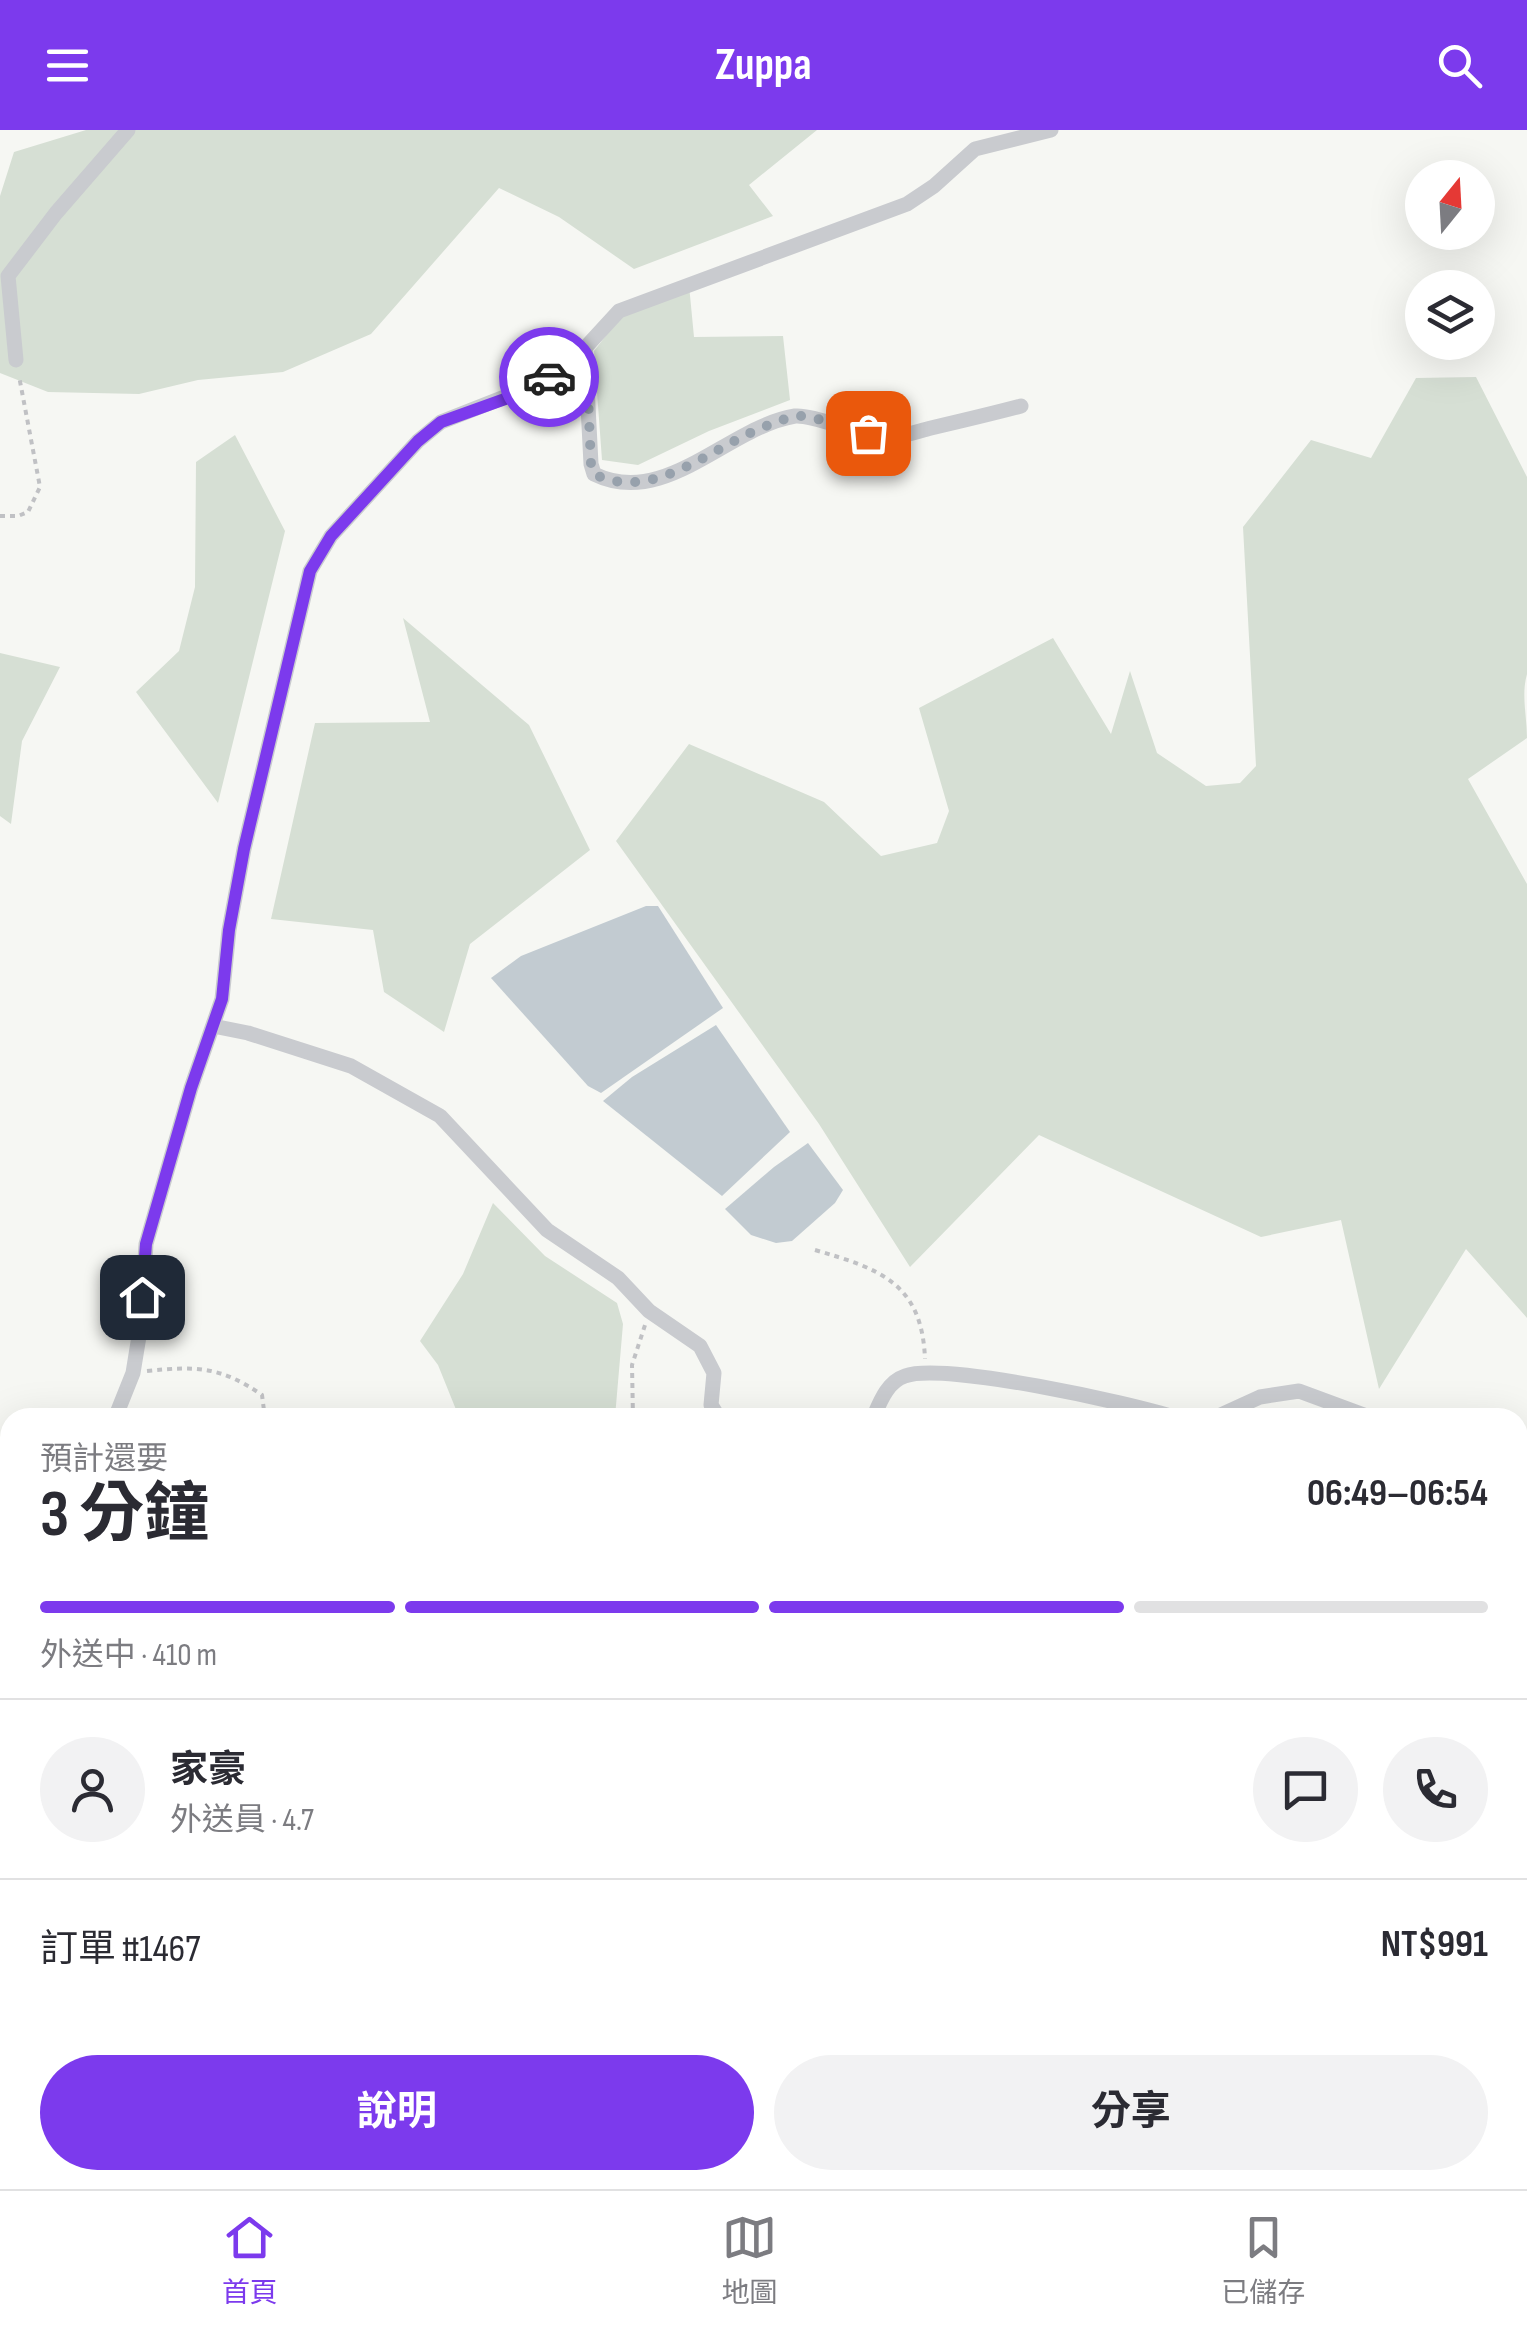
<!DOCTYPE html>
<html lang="zh-TW">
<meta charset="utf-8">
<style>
body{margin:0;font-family:"Sofia Sans Condensed","Noto Sans TC",sans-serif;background:#f2f2f3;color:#2b2b33;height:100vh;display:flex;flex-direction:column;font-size:38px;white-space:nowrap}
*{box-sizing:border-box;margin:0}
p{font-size:32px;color:#7c7c81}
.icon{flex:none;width:55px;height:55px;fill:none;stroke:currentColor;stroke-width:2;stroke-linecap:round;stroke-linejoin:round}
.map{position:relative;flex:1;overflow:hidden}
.sheet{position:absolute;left:0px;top:1278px;width:1528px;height:782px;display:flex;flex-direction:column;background:#fff;border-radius:30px 30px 0 0;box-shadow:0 10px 40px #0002}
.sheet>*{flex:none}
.needle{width:65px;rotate:18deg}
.controls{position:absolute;left:1405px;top:30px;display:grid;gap:20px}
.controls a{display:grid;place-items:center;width:90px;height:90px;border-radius:50%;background:#fff;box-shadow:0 10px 40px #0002;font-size:50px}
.pin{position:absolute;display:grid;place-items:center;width:85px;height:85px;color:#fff;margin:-42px;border-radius:20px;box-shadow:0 5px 15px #0006}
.courier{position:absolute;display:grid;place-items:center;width:100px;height:100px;margin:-50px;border:8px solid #7c3aed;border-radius:50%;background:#fff;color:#222;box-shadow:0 2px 12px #0007}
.head em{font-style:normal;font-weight:700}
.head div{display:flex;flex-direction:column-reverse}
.head{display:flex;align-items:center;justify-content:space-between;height:170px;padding:0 40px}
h1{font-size:65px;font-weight:700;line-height:75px}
.bar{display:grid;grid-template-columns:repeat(4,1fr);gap:15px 10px;align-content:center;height:120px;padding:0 40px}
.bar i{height:12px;border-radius:8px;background:#e1e1e2}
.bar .current{background:#7c3aed}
.bar p{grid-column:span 4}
.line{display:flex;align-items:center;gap:25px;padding:0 40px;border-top:2px solid #e1e1e2}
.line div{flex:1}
.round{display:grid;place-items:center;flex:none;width:105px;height:105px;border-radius:52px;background:#f2f2f3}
.cta{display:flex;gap:20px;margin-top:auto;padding:20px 40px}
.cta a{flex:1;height:115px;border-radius:60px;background:#7c3aed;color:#fff;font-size:40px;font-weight:700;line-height:115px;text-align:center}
.cta a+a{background:#f2f2f3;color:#2b2b33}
header{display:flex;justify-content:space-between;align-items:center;height:130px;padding:0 40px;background:#7c3aed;color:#fff;font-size:45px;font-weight:700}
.tab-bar{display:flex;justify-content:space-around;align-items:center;height:140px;border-top:2px solid #e1e1e2;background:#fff;font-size:28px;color:#7c7c81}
.tab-bar a{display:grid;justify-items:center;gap:5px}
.tab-bar .current{color:#7c3aed}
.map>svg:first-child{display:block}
.green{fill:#d6dfd4}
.water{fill:#c2cbd1}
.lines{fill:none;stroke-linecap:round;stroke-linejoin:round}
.path{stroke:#c0c1c4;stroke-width:4;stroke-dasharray:5 5;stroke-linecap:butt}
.street{stroke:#c9cbcf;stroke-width:15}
.done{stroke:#97a1ac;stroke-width:10;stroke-dasharray:0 18}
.route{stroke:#7c3aed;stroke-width:12}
</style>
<header><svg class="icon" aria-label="menu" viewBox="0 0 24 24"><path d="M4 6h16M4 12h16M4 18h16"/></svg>Zuppa<svg class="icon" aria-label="search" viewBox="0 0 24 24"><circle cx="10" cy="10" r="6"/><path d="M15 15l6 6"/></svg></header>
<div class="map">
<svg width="1527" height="2059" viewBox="0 0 1527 2059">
<rect width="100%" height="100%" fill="#f6f7f3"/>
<!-- green -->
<g class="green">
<polygon points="86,0 817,0 749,55 773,86 634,139 559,87 499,58 371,204 283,242 198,250 139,264 48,262 0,243 0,66 14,22"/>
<polygon points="689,155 694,207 783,206 790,270 709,301 638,335 602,330 594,221 622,185"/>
<path d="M1476,247L1527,347V544C1521,565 1527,586 1527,608L1468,649L1527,754V1188L1466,1119L1379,1259L1341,1090L1261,1107L1039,1005L910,1137L819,994L616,711L689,614L824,672L881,726L937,713L949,681L919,578L1053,508L1111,604L1130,541L1157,623L1206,656L1240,653L1256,636L1243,397L1311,310L1371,328L1416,248Z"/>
<polygon points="235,305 285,401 218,673 136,562 179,521 195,457 196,332"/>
<polygon points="403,488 529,595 590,720 470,814 444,902 384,862 373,800 271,789 315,593 430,592"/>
<polygon points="0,523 60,537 22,611 11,694 0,686"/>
<polygon points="493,1073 545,1126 617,1173 623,1194 615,1287 459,1287 438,1235 420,1211 463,1144"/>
<polygon points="1518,1759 1527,1767 1527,1894 1518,1892"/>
<polygon points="570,2050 1118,2050 1108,2059 575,2059"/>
</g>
<!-- water -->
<g class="water">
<polygon points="646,776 658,776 723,878 601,963 588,956 491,848 521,826"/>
<polygon points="716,895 790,1002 722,1066 603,971 632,947"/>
<polygon points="808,1013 843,1060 835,1073 792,1111 776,1113 751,1105 725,1079 774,1037"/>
</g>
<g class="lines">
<!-- path -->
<g class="path">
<polyline points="0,386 18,386 28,382 40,357 19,246"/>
<path d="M815,1120C880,1139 922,1153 925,1229"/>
<path d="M147,1241C196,1236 220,1236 262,1265L265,1288"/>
<polyline points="633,1288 632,1235 645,1195"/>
<polyline points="1180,2050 1189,2059"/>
<polyline points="1042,2059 1126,2050"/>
</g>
<!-- street -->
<g class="street">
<path d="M585,218L591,334L594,344C665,379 728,297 795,286C814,284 866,308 893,307C905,306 919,301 931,298C961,291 991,284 1021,276"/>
<polyline points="16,230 8,146 56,83 128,0"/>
<polyline points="213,896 248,903 351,936 440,986 547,1100 618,1148 649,1181 700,1216 714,1243 711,1275 719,1288"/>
<polyline points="115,1288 133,1243 141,1194 146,1114 191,958 222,869 229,800 244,719 310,441 331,406 418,311 441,292 540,253 585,218 619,181 907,74 934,56 975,19 1051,0"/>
<path d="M873,1288C880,1272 887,1252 905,1246C944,1232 1131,1273 1176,1288"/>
<polyline points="1214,1288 1260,1267 1299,1261 1372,1288"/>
<polyline points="0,1368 10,1363"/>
</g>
</g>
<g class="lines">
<!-- done -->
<path class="done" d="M549,247L586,218L591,334L594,344C654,374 715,314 769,295C778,292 790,286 799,286C816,286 848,300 868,303"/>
<!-- route -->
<polyline class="route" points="142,1167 146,1114 191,958 222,869 229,800 244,719 310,441 331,406 418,311 441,292 505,269 549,247"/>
</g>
</svg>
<div class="controls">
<a><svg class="needle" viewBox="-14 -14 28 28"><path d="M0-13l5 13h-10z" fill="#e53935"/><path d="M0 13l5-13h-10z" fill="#7c7c81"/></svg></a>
<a><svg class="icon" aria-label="layers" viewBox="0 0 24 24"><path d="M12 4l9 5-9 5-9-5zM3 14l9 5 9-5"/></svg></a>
</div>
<div class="pin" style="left:868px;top:303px;background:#ea580c"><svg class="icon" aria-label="bag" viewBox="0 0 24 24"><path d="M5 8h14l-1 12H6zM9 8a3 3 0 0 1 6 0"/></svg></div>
<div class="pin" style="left:142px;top:1167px;background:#1f2937"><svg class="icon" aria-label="home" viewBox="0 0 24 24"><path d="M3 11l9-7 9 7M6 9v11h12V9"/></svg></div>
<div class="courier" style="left:549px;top:247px"><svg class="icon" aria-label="car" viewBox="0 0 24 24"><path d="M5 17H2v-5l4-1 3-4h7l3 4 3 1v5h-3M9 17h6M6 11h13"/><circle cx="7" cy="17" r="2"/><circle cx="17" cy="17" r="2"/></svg></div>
<section class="sheet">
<div class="head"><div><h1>3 分鐘</h1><p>預計還要</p></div><em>06:49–06:54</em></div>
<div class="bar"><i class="current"></i><i class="current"></i><i class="current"></i><i></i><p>外送中 · 410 m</p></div>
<div class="line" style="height:180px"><a class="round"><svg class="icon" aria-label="person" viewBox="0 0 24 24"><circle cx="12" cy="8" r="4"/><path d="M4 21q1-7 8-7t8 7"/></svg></a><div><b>家豪</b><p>外送員 · 4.7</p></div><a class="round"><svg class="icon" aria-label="chat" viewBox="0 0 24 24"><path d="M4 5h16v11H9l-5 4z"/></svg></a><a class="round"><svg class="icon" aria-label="phone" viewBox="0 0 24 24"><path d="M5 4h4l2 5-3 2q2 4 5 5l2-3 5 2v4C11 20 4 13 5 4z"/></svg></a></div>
<div class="line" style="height:130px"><div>訂單 #1467</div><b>NT$991</b></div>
<div class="cta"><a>說明</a><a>分享</a></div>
</section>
</div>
<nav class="tab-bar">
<a class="current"><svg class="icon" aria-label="home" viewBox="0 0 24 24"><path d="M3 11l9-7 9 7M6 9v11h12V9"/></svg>首頁</a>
<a><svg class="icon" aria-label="map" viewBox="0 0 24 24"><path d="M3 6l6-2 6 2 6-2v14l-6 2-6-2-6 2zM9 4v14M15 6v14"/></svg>地圖</a>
<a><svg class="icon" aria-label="saved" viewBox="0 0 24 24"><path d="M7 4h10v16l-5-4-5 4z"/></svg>已儲存</a>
</nav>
